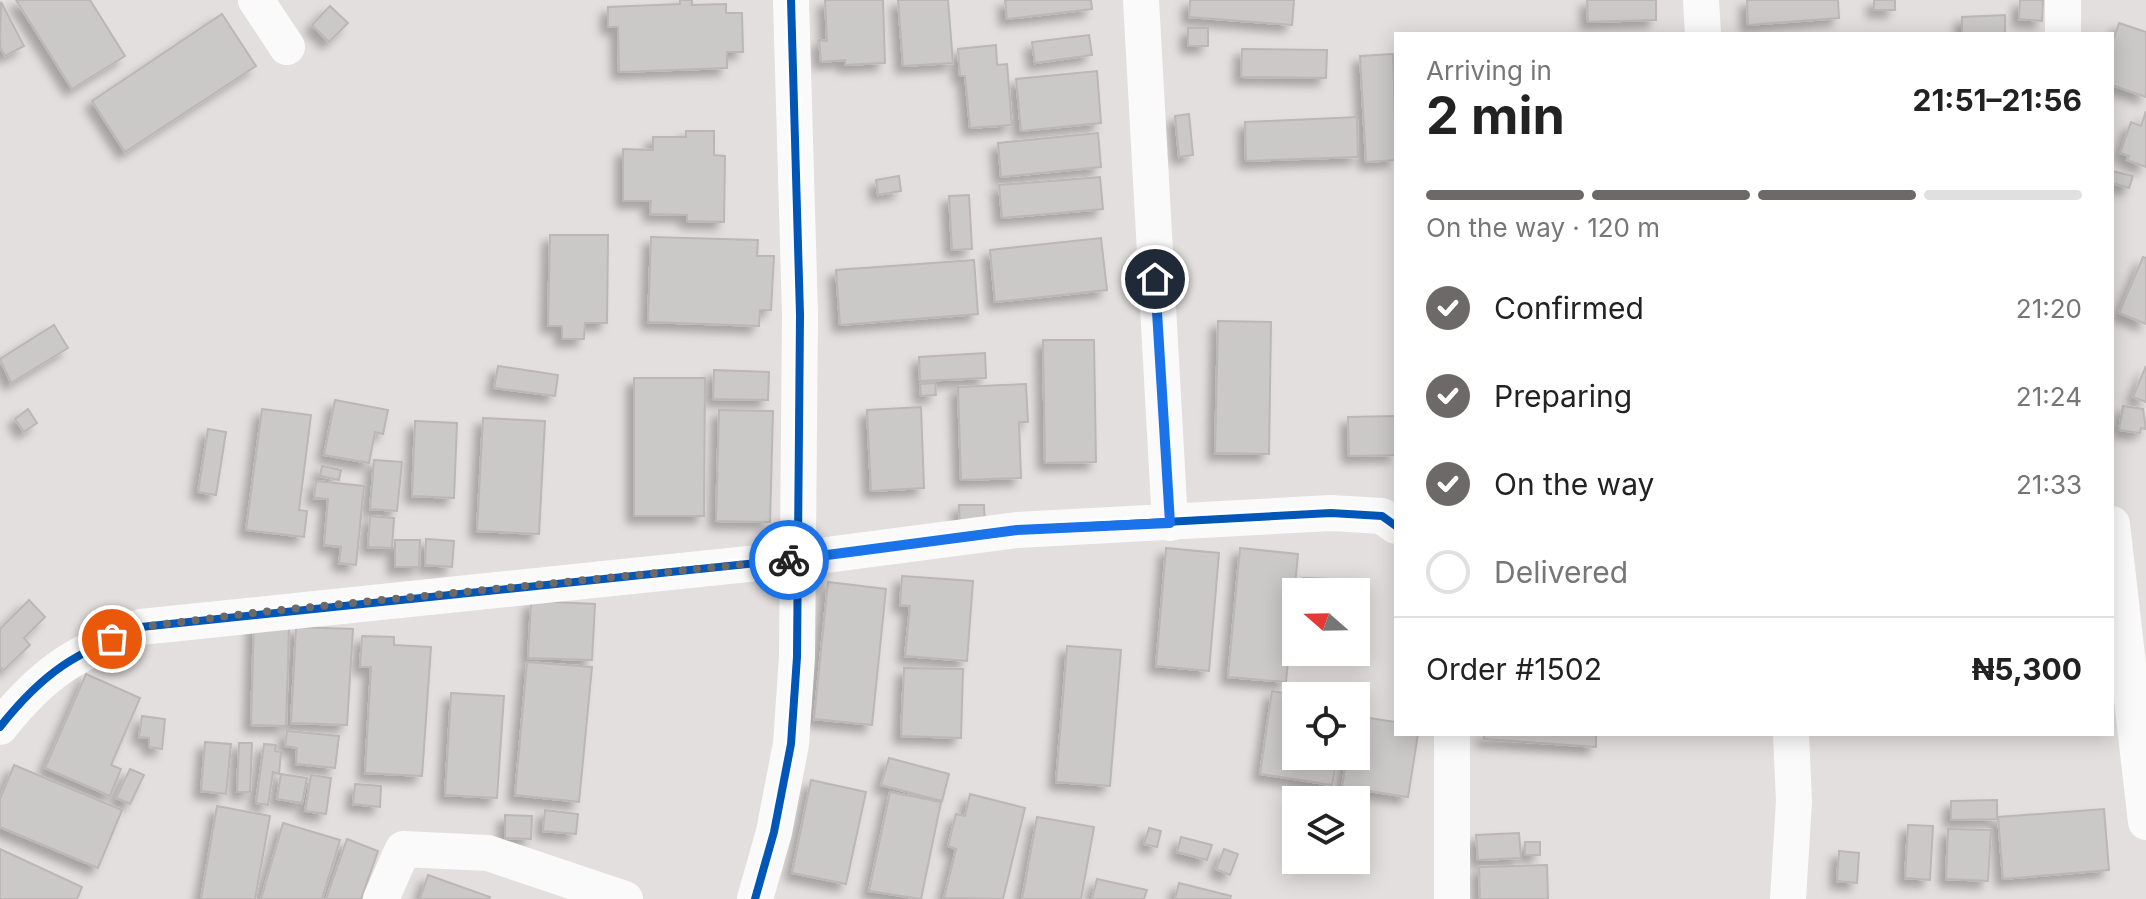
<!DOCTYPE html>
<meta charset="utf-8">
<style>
body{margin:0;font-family:Inter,sans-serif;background:#f2f2f2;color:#222;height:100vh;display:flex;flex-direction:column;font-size:30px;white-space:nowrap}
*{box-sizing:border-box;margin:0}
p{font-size:26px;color:#767676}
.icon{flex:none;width:44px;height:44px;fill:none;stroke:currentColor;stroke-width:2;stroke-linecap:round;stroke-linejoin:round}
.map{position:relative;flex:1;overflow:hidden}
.side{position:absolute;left:1394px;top:32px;width:720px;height:704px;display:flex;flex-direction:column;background:#fff;border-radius:0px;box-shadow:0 4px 20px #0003}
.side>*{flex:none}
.needle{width:52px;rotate:290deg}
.controls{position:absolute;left:1282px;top:578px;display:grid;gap:16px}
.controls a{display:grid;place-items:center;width:88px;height:88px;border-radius:0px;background:#fff;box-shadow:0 4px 20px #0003;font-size:40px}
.pin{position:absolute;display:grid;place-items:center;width:68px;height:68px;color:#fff;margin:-34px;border:4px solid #fff;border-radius:50%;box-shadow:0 2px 8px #0007}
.courier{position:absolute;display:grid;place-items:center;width:80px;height:80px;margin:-40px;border:6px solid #1a73e8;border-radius:50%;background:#fff;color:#222;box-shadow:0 2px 10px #0007}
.head em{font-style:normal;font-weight:700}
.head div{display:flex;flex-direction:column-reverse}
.head{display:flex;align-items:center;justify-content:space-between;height:136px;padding:0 32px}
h1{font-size:52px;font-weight:700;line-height:60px}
.bar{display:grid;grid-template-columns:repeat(4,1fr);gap:12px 8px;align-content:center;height:96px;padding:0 32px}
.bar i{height:10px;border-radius:6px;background:#e0e0e0}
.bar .on{background:#6c6968}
.bar p{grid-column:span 4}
.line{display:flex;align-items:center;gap:20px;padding:0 32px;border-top:2px solid #e0e0e0}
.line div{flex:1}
ol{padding:0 32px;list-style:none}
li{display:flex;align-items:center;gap:24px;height:88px}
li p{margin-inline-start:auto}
li .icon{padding:8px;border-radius:50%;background:#6c6968;color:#fff;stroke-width:4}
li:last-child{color:#767676}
li i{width:44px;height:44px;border:4px solid #e0e0e0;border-radius:50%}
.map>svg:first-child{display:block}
.building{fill:#cbc8c8;stroke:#bab7b6;stroke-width:2;filter:url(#shadow)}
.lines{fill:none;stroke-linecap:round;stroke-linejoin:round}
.minor{stroke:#fbfafa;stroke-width:36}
.cycleway-casing{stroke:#fff;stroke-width:13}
.cycleway{stroke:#0057b8;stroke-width:8}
.done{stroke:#6c6968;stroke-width:8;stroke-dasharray:0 14.4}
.route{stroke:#1a73e8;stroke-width:10}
</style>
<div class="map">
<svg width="2146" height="899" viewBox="0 0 2146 899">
<defs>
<filter id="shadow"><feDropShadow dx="-7" dy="7" stdDeviation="4" flood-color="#0004"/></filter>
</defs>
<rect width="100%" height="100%" fill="#e2dfde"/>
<!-- building -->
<g class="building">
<polygon points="16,0 90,0 125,56 72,89"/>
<polygon points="680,0 692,0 692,5 726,4 726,13 742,13 743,52 727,52 727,68 619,72 618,27 608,27 608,7 680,4"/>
<polygon points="825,0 883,0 885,63 845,65 845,60 821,62 819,40 827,41"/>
<polygon points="898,0 948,0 953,63 903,66"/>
<polygon points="1005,0 1091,0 1092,9 1007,19"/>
<polygon points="1190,0 1294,0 1292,25 1189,17"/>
<polygon points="1587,0 1656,0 1656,20 1588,22"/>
<polygon points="1747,0 1838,0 1839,18 1748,25"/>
<rect x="1874" y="0" width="21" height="10"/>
<polygon points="2020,0 2043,0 2042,21 2019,19"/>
<polygon points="1,2 24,46 5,56 0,47"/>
<polygon points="330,6 348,23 329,42 312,25"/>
<polygon points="222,14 256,66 125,152 92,101"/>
<polygon points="2005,15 2005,34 1962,34 1962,17"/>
<polygon points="2119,23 2146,32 2146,97 2112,85 2112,44"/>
<rect x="1188" y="28" width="20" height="18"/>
<polygon points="1089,35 1092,55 1035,63 1032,42"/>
<polygon points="996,45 997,65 1007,64 1012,125 970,128 965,76 960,76 958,49"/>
<polygon points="1242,49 1327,50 1326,78 1241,77"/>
<polygon points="1393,54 1396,160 1366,162 1360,56"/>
<polygon points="1097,71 1101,123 1021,131 1016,79"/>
<polygon points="2146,111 2146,167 2127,160 2129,156 2120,153 2131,122 2141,126"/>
<polygon points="1189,114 1193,155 1179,157 1175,116"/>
<polygon points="1357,117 1358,157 1246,161 1245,122"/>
<polygon points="686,131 714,131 714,155 725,156 724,222 687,221 687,215 650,214 651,201 623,201 623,149 653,150 653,137 686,137"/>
<polygon points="1098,133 1101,167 1001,177 998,143"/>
<polygon points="2112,171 2133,176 2129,188 2112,183"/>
<polygon points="899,176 901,191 878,195 876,180"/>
<polygon points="1100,177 1103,209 1002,218 999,185"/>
<polygon points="969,195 972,249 952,250 949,196"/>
<polygon points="550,235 608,235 607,323 585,323 584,339 562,339 562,326 548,326"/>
<polygon points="651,237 758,240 757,256 774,256 771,310 760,310 759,326 648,322"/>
<polygon points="1101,238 1107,290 995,302 990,250"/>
<polygon points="2143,257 2146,258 2146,324 2119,313"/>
<polygon points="974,260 978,314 840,325 836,270"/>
<polygon points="1218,321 1271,322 1269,454 1215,453"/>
<polygon points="54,325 68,348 11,383 0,359"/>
<polygon points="1043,340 1094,340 1096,462 1045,463"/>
<polygon points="985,353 986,378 920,381 919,357"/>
<polygon points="498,366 558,375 555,396 494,388"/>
<polygon points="2146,366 2146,402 2133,397"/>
<polygon points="714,370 769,372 768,400 713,399"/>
<polygon points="634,378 705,378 704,516 634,516"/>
<polygon points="935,383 936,395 921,396 920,384"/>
<polygon points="1026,384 1028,422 1019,422 1021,478 961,480 958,387"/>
<polygon points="335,400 388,410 383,434 375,432 369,463 324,455"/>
<polygon points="2123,406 2143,409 2146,429 2141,428 2140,433 2119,430"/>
<polygon points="921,407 924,488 871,491 867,410"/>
<polygon points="28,409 37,423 24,432 15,419"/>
<polygon points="262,409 311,415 299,510 307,511 304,537 246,530"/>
<polygon points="719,410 773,411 770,522 716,521"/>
<polygon points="1396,416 1396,455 1349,456 1348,417"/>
<polygon points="483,418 545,421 539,534 477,531"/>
<polygon points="415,421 457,423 454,498 412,496"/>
<polygon points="208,429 226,432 216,495 198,492"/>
<polygon points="374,460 402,462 397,511 370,509"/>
<polygon points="322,466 341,470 339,480 320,476"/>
<polygon points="316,481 364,486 356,565 339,563 341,547 324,545 328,499 314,498"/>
<polygon points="959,505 984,505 985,530 960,531"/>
<polygon points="370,516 394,518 392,548 368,547"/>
<polygon points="426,539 454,541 452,567 425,565"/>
<polygon points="395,540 420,540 419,567 395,567"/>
<polygon points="1166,548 1219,553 1209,671 1156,666"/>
<polygon points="1240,548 1298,554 1286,682 1228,677"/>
<polygon points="902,576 973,581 967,661 905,656 910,606 900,605"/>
<polygon points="1303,578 1360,580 1358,651 1356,592 1303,592"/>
<polygon points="828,582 886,589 872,725 814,719"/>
<polygon points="29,600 45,617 24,638 30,645 4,670 0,667 0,629"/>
<polygon points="531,601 595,604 592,660 528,658"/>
<polygon points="254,619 289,628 286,726 251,725"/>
<polygon points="296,627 353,629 347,725 291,723"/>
<polygon points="362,636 394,637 394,645 431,647 422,776 365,773 371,667 360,667"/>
<polygon points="1067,646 1121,650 1110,786 1056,782"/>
<polygon points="527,662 592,667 579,802 515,795"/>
<polygon points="904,668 963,669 961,738 901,736"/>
<polygon points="86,674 140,698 111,765 121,769 110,796 45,768"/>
<polygon points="1272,691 1302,696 1296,696 1296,756 1337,756 1332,785 1260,774"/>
<polygon points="451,693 504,696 497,798 445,795"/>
<polygon points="142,716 165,719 162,749 149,747 149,738 139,737"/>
<polygon points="1356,716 1396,722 1396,734 1418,734 1408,797 1342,787 1347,756 1356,756"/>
<polygon points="287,731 339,736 335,768 296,764 297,748 285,746"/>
<polygon points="1484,734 1596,734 1596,747 1484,739"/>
<polygon points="205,742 231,744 226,794 201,791"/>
<polygon points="239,743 252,743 250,792 237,792"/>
<polygon points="264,744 276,745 275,751 281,752 279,774 273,772 268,805 256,803"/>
<polygon points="889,758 949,774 942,801 881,785"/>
<polygon points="14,765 122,810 98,868 0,827 0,799"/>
<polygon points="130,769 144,775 130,804 116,798"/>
<polygon points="281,774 307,778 302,803 277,799"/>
<polygon points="311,775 331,778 326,814 305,811"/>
<polygon points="811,780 866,792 846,884 792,873"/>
<polygon points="355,784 381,786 380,807 353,804"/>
<polygon points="890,792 941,802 921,899 869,891"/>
<polygon points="970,794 1025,808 1003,899 944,898 956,849 948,846 956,814 965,816"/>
<polygon points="1997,800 1997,819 1951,820 1951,801"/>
<polygon points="217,806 270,816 255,899 201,899"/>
<polygon points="2104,809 2109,870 2003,879 1998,817"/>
<polygon points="545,810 578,814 576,834 543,831"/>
<polygon points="505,815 532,816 531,839 505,838"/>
<polygon points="1037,817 1094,827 1081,899 1022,899"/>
<polygon points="283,823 340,840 322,899 261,899"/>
<polygon points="1908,825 1933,826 1930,880 1905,878"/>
<polygon points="1149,828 1161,831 1157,847 1144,844"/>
<polygon points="1948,829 1991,830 1988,881 1946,879"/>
<polygon points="1519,833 1521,858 1478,860 1476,835"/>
<polygon points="1181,837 1212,845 1207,860 1177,852"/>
<polygon points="347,839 378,851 361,899 326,899"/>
<rect x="1525" y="842" width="15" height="13"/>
<polygon points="0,849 82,887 77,899 0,899"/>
<polygon points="1224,849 1238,854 1230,875 1216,869"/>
<polygon points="1839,851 1859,853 1857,883 1837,881"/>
<polygon points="1547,865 1548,899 1480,899 1479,867"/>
<polygon points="428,875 490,897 489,899 420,899"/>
<polygon points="1097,879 1147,890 1144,899 1092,899"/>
<polygon points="1179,883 1231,896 1230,899 1175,899"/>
</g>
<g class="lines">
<!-- minor -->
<g class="minor">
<polyline points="256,0 287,47"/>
<polyline points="1141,0 1170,523"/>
<polyline points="1701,0 1703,34"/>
<polyline points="2063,34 2063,0"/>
<polyline points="2112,524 2146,822"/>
<path d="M0,727C44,671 76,653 141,627L796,559L1017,530L1331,513L1382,516L1396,526"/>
<polyline points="1452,734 1452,899"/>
<polyline points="381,899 403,849 488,853 625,899"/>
<polyline points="755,899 774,832 791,744 797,657 800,315 791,0"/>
<polyline points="1788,899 1794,801 1791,734"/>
</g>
<defs>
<g id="cycleway">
<path d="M0,727C44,671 76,653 141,627L796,559L1017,530L1331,513L1382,516L1396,526"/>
<polyline points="755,899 774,832 791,744 797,657 800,315 791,0"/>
</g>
</defs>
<!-- cycleway casing -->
<use href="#cycleway" class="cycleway-casing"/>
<!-- cycleway -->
<use href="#cycleway" class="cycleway"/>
</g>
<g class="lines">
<!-- done -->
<polyline class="done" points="112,639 141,627 261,612 789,560"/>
<!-- route -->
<polyline class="route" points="789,560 1017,530 1170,523 1155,279"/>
</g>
</svg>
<div class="controls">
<a><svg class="needle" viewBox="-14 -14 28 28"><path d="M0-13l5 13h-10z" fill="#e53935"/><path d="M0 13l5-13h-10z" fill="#767676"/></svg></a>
<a><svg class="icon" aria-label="locate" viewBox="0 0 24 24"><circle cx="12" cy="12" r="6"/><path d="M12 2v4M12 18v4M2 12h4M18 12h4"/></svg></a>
<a><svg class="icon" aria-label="layers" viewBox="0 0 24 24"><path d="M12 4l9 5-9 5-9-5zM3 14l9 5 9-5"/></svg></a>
</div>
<div class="pin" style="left:112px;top:639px;background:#ea580c"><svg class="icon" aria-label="bag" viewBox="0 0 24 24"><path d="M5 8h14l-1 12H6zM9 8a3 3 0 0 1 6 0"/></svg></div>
<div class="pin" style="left:1155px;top:279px;background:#1f2937"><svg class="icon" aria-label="home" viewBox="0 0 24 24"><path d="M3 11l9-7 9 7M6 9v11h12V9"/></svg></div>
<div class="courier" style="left:789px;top:560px"><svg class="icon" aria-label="bike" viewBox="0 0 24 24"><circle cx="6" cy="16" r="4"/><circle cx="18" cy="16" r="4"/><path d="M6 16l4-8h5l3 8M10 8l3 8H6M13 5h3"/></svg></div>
<section class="side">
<div class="head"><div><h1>2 min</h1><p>Arriving in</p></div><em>21:51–21:56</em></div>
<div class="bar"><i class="on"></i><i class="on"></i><i class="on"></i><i></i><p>On the way · 120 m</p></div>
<ol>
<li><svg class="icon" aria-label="check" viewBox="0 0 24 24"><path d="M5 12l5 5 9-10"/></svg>Confirmed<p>21:20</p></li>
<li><svg class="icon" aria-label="check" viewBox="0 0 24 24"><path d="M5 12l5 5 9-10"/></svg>Preparing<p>21:24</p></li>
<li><svg class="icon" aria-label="check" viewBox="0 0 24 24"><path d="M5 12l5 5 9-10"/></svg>On the way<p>21:33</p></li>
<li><i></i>Delivered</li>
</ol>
<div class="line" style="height:104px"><div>Order #1502</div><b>₦5,300</b></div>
</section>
</div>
